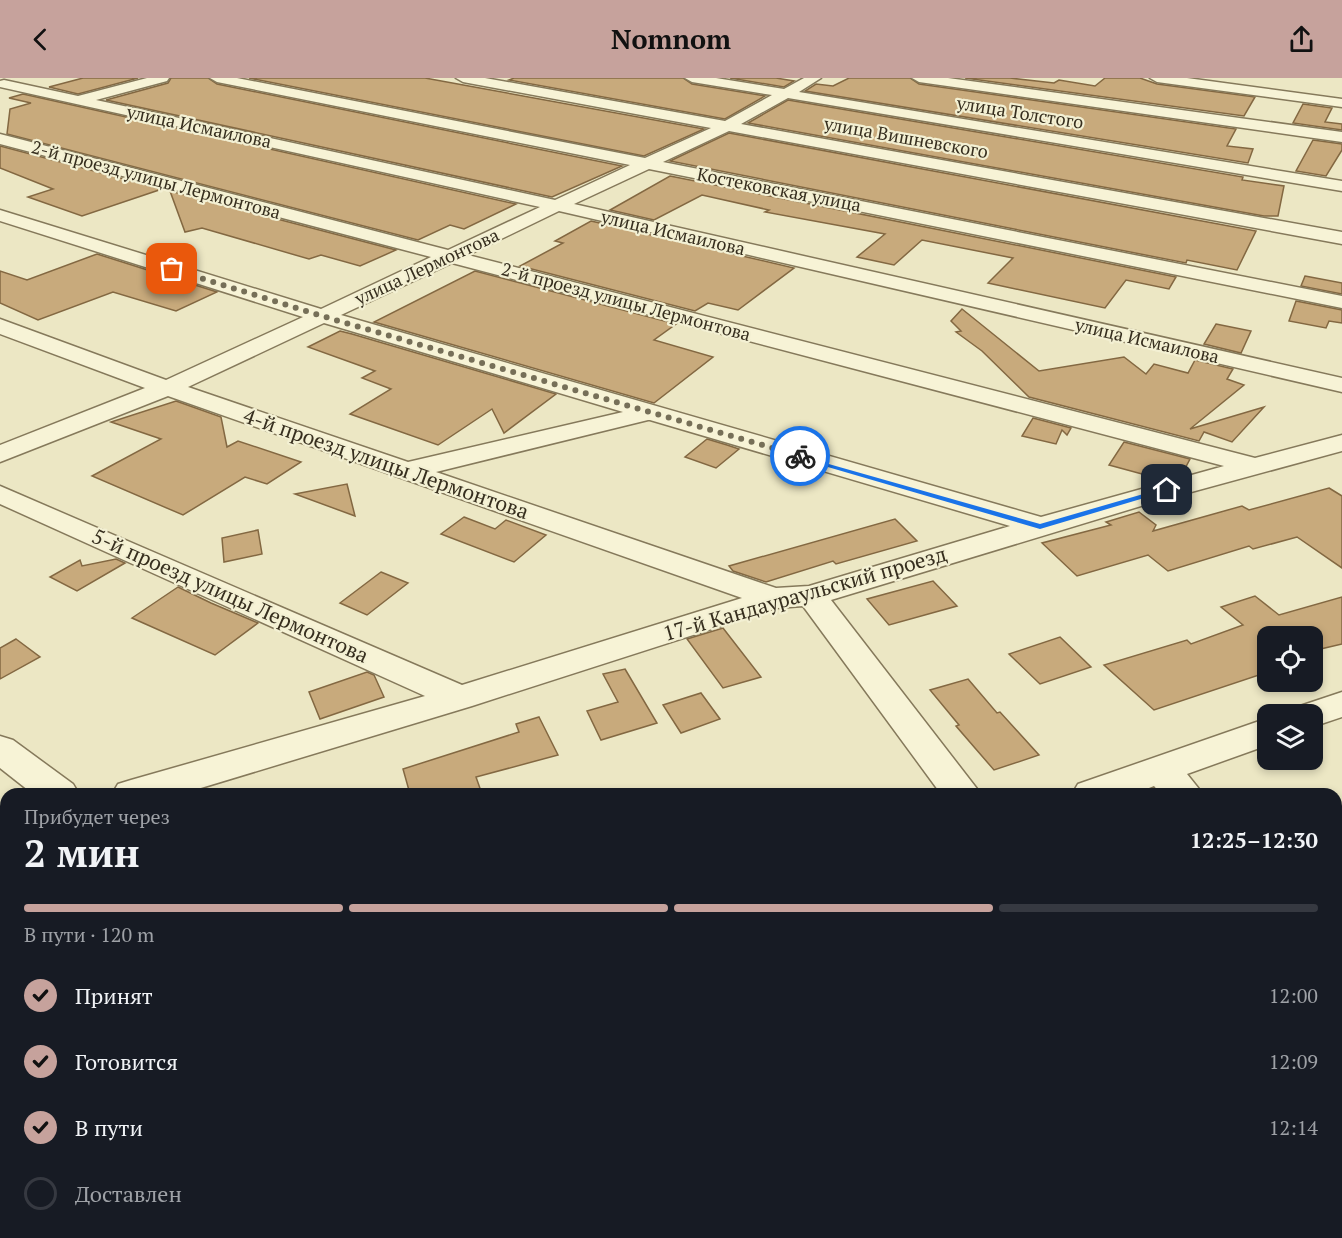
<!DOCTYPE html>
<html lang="ru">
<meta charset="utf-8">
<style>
body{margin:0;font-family:"PT Serif",serif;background:#242831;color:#f1f3f6;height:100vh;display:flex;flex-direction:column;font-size:22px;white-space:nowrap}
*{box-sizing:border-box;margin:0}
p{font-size:20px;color:#9ea1a6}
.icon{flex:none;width:33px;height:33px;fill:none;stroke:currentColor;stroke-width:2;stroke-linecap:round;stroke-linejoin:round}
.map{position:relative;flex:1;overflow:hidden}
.details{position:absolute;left:0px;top:710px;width:1342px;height:452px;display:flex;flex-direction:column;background:#171b24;border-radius:18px 18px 0 0;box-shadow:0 3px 9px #0003}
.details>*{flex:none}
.tools{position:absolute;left:1257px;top:548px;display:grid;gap:12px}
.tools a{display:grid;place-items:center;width:66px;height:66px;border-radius:12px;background:#171b24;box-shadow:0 3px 9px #0003;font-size:30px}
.pin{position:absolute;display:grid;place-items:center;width:51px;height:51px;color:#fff;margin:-26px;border-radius:12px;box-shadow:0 3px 9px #0006}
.courier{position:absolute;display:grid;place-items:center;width:60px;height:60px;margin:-30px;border:4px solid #1a73e8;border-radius:50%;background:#fff;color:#222;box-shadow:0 2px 8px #0007}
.headline em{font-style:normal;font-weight:600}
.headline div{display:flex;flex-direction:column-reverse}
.headline{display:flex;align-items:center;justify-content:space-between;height:102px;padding:0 24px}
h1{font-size:39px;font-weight:600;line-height:45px}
.bar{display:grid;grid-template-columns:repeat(4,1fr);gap:9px 6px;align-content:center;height:72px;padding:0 24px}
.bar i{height:8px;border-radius:4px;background:#363941}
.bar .active{background:#c6a29c}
.bar p{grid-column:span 4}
ol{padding:0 24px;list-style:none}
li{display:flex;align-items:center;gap:18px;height:66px}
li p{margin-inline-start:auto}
li .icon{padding:6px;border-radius:50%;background:#c6a29c;color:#111;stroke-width:4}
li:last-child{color:#9ea1a6}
li i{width:33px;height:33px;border:3px solid #363941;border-radius:50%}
header{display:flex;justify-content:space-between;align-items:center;height:78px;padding:0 24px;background:#c6a29c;color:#111;font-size:27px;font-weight:600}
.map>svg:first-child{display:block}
.building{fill:#c8aa7c;stroke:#836842;stroke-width:1.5}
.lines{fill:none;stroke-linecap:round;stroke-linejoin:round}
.minor-casing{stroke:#85795b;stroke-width:3}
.minor{fill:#f7f3d6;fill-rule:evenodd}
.route{fill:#1a73e8}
.done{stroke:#766f58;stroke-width:6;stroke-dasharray:0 10.8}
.labels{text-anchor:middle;stroke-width:4.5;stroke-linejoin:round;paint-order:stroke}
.far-street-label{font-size:18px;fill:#362e1e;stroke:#f3f0d3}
.street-label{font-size:21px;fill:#362e1e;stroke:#f3f0d3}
</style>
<header><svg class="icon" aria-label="back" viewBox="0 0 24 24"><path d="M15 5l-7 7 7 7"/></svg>Nomnom<svg class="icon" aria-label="share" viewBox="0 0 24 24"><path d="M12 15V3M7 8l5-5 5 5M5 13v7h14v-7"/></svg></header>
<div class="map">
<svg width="1342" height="1160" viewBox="0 0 1342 1160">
<rect width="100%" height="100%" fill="#ece7c4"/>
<!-- building -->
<g class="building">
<polygon points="83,0 138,0 78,16 49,9"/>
<polygon points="171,0 208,0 217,6 622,88 552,119 106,22 168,5"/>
<polygon points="249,0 425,0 704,51 644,78"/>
<polygon points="514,0 683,0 692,6 765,18 725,41 509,2"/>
<polygon points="730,0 776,0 794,3 784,9"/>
<polygon points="849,0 910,0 919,6 1236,51 1227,68 1253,71 1248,85 805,13 816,6 833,8"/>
<polygon points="965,0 1010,0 1054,5 1059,2 1095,8 1105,0 1140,0 1157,6 1255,19 1244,38"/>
<polygon points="23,16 516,126 464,151 450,147 418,162 7,56 10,31 31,25 9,20"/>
<polygon points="788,22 1243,99 1242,102 1284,108 1278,138 1264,138 748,45"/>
<polygon points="1303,26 1332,30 1325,44 1342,46 1342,52 1293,45"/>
<polygon points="729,55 1256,153 1237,192 1187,182 1186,185 670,83"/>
<polygon points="1313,62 1342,66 1342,72 1326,98 1296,93"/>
<polygon points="0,68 162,111 82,138 28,119 53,111 0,90"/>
<polygon points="670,98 1176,199 1169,211 1126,202 1105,230 988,205 1013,180 922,162 894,187 857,179 885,156 765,134 769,132 702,117 654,142 610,132"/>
<polygon points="170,113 396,172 360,188 321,177 309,181 202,150 185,154"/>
<polygon points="591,143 794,190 738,232 708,225 695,233 520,188 563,165 555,163"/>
<polygon points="97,176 217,214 176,233 113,214 38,242 0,225 0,193 27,202"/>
<polygon points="475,193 676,246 654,262 713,279 654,325 374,244"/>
<polygon points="1305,198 1342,205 1342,216 1301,208"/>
<polygon points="1296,223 1342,232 1342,245 1329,243 1326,250 1289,243"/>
<polygon points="962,231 1039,293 1124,279 1146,296 1154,286 1188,295 1195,282 1233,291 1227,301 1244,307 1190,351 1264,329 1232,364 1204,354 1199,363 1029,319 982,273 956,254 961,253 951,243"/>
<polygon points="1216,246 1251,253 1241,275 1204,266"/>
<polygon points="340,253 352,256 556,316 504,355 492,331 438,367 350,336 391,311 362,300 375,293 308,269"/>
<polygon points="176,323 221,339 227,369 238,363 301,384 267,406 245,399 183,437 92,398 161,361 111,344"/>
<polygon points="1033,340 1071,350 1067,357 1062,352 1056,366 1022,358"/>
<polygon points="707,361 727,367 739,371 716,390 685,379"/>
<polygon points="1124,364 1190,381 1181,398 1164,402 1109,387"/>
<polygon points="347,406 355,438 295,416"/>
<polygon points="1329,410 1342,418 1342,490 1297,459 1253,471 1249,468 1168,493 1148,477 1077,498 1042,465 1111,447 1106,444 1139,434 1156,447 1153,453 1242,428 1249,432"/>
<polygon points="464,439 495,451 506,442 546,457 514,484 441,456"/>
<polygon points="895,441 917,463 836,486 833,483 766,504 733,493 729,488"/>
<polygon points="258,452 262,476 224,484 222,460"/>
<polygon points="116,481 125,485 77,513 50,499 80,482 82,488"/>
<polygon points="381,494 408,505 367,537 340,525"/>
<polygon points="933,503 957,528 889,547 867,521"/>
<polygon points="178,509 211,525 258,545 215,577 132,540"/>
<polygon points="1255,518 1279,537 1342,519 1342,566 1312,573 1312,558 1268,558 1268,594 1154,632 1104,587 1187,562 1191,566 1243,547 1221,529"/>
<polygon points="723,550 761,599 723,610 687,561"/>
<polygon points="1060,559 1091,589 1040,606 1009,576"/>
<polygon points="16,561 40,579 0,601 0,570"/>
<polygon points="625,591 657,645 601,662 587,633 618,624 603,596"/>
<polygon points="367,594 374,597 384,619 320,641 309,614"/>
<polygon points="968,601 997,635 1000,634 1039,677 994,692 956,648 959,647 930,612"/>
<polygon points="701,615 720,641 681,655 663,627"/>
<polygon points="539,639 558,677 476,699 482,716 410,716 403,691 519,654 516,646"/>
</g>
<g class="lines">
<defs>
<g id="minor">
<path d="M147,0H169L167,3L96,22L555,122L630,87L217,4L210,0H237L645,80L711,50L463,4L456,0H485L725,43L772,17L692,4L685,0H716L784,11L804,0H821L799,14L1342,103V113L788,20L741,46L1342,154V166L729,53L663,84L1342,218V230L649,91L574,126L1342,300V314L559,133L468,177L1255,380L1342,357V373L1151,425L831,522L981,716H941L803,528L777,530L472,628L181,716H112L118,706L131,702L425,618L0,426V408L462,607L742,520L168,318L0,384V367L145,310L0,256V241L166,302L303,239L0,143V132L321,231L431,179L0,66V56L448,172L540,129L0,9V3L4,2L78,18ZM452,185L1224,388L1041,439L341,237ZM324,245L623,334L408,384L188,309ZM648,342H650L1010,448L809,508L776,510L436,394Z"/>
<polygon points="912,0 948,0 1342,54 1342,64 919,4"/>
<polygon points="1150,0 1187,0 1342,21 1342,29 1157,4"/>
<polygon points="1342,614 1342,639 1312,649 1312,636 1295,636 1300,628"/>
<polygon points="1268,640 1268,667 1187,696 1203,716 1161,716 1154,708 1134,716 1072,716 1078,706"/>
<polygon points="0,658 13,662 73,706 79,716 33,716 0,690"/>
<polygon points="6,736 6,766 0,768 0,738"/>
<polygon points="1336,859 1342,861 1342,903 1336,901"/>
<polygon points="6,1076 6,1126 0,1128 0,1078"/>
<polygon points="266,1155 318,1155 319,1160 267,1160"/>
<polygon points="702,1155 754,1155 756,1160 704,1160"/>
<polygon points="1136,1155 1189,1155 1191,1160 1138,1160"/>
</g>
</defs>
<!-- minor casing -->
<use href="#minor" class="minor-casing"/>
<!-- minor -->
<use href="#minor" class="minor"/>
</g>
<!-- route -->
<polygon class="route" points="797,377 1040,446 1164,410 1171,412 1040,451 797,380"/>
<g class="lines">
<!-- done -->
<polyline class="done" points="172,191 322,238 800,378"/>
</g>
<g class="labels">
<!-- far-street labels -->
<g class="far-street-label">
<text transform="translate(1020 35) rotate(9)" y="6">улица Толстого</text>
<text transform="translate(199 49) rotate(12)" y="6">улица Исмаилова</text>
<text transform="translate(906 60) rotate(10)" y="6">улица Вишневского</text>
<text transform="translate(156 102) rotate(15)" y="6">2-й проезд улицы Лермонтова</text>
<text transform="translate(779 112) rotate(11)" y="6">Костековская улица</text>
<text transform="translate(673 155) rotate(13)" y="6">улица Исмаилова</text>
<text transform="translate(427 189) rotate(-25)" y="6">улица Лермонтова</text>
<text transform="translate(626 224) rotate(15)" y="6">2-й проезд улицы Лермонтова</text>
<text transform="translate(1147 263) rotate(13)" y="6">улица Исмаилова</text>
</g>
<!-- street labels -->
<g class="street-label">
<text transform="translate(386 386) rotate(19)" y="7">4-й проезд улицы Лермонтова</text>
<text transform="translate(805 516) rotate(-16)" y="7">17-й Кандаураульский проезд</text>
<text transform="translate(230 518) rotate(24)" y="7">5-й проезд улицы Лермонтова</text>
</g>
</g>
</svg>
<div class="tools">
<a><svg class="icon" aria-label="locate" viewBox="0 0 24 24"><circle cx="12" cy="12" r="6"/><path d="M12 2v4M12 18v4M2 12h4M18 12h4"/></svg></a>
<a><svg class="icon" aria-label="layers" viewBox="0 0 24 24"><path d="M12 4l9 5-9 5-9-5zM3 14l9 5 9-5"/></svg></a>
</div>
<div class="pin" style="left:172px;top:191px;background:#ea580c"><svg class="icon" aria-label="bag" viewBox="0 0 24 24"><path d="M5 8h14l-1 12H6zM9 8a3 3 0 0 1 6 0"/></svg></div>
<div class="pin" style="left:1167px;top:412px;background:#1f2937"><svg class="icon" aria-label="home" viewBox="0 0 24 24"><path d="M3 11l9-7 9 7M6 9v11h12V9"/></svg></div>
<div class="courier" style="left:800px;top:378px"><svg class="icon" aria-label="bike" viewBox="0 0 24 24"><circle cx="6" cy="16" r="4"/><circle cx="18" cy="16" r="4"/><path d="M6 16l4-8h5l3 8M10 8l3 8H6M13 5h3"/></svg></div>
<section class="details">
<div class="headline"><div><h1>2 мин</h1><p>Прибудет через</p></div><em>12:25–12:30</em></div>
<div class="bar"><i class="active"></i><i class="active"></i><i class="active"></i><i></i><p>В пути · 120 m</p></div>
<ol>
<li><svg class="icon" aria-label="check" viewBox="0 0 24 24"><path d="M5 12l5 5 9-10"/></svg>Принят<p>12:00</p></li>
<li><svg class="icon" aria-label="check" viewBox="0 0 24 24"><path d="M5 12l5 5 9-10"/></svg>Готовится<p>12:09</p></li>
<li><svg class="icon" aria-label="check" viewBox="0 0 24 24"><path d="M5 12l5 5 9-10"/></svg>В пути<p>12:14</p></li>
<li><i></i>Доставлен</li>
</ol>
</section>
</div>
